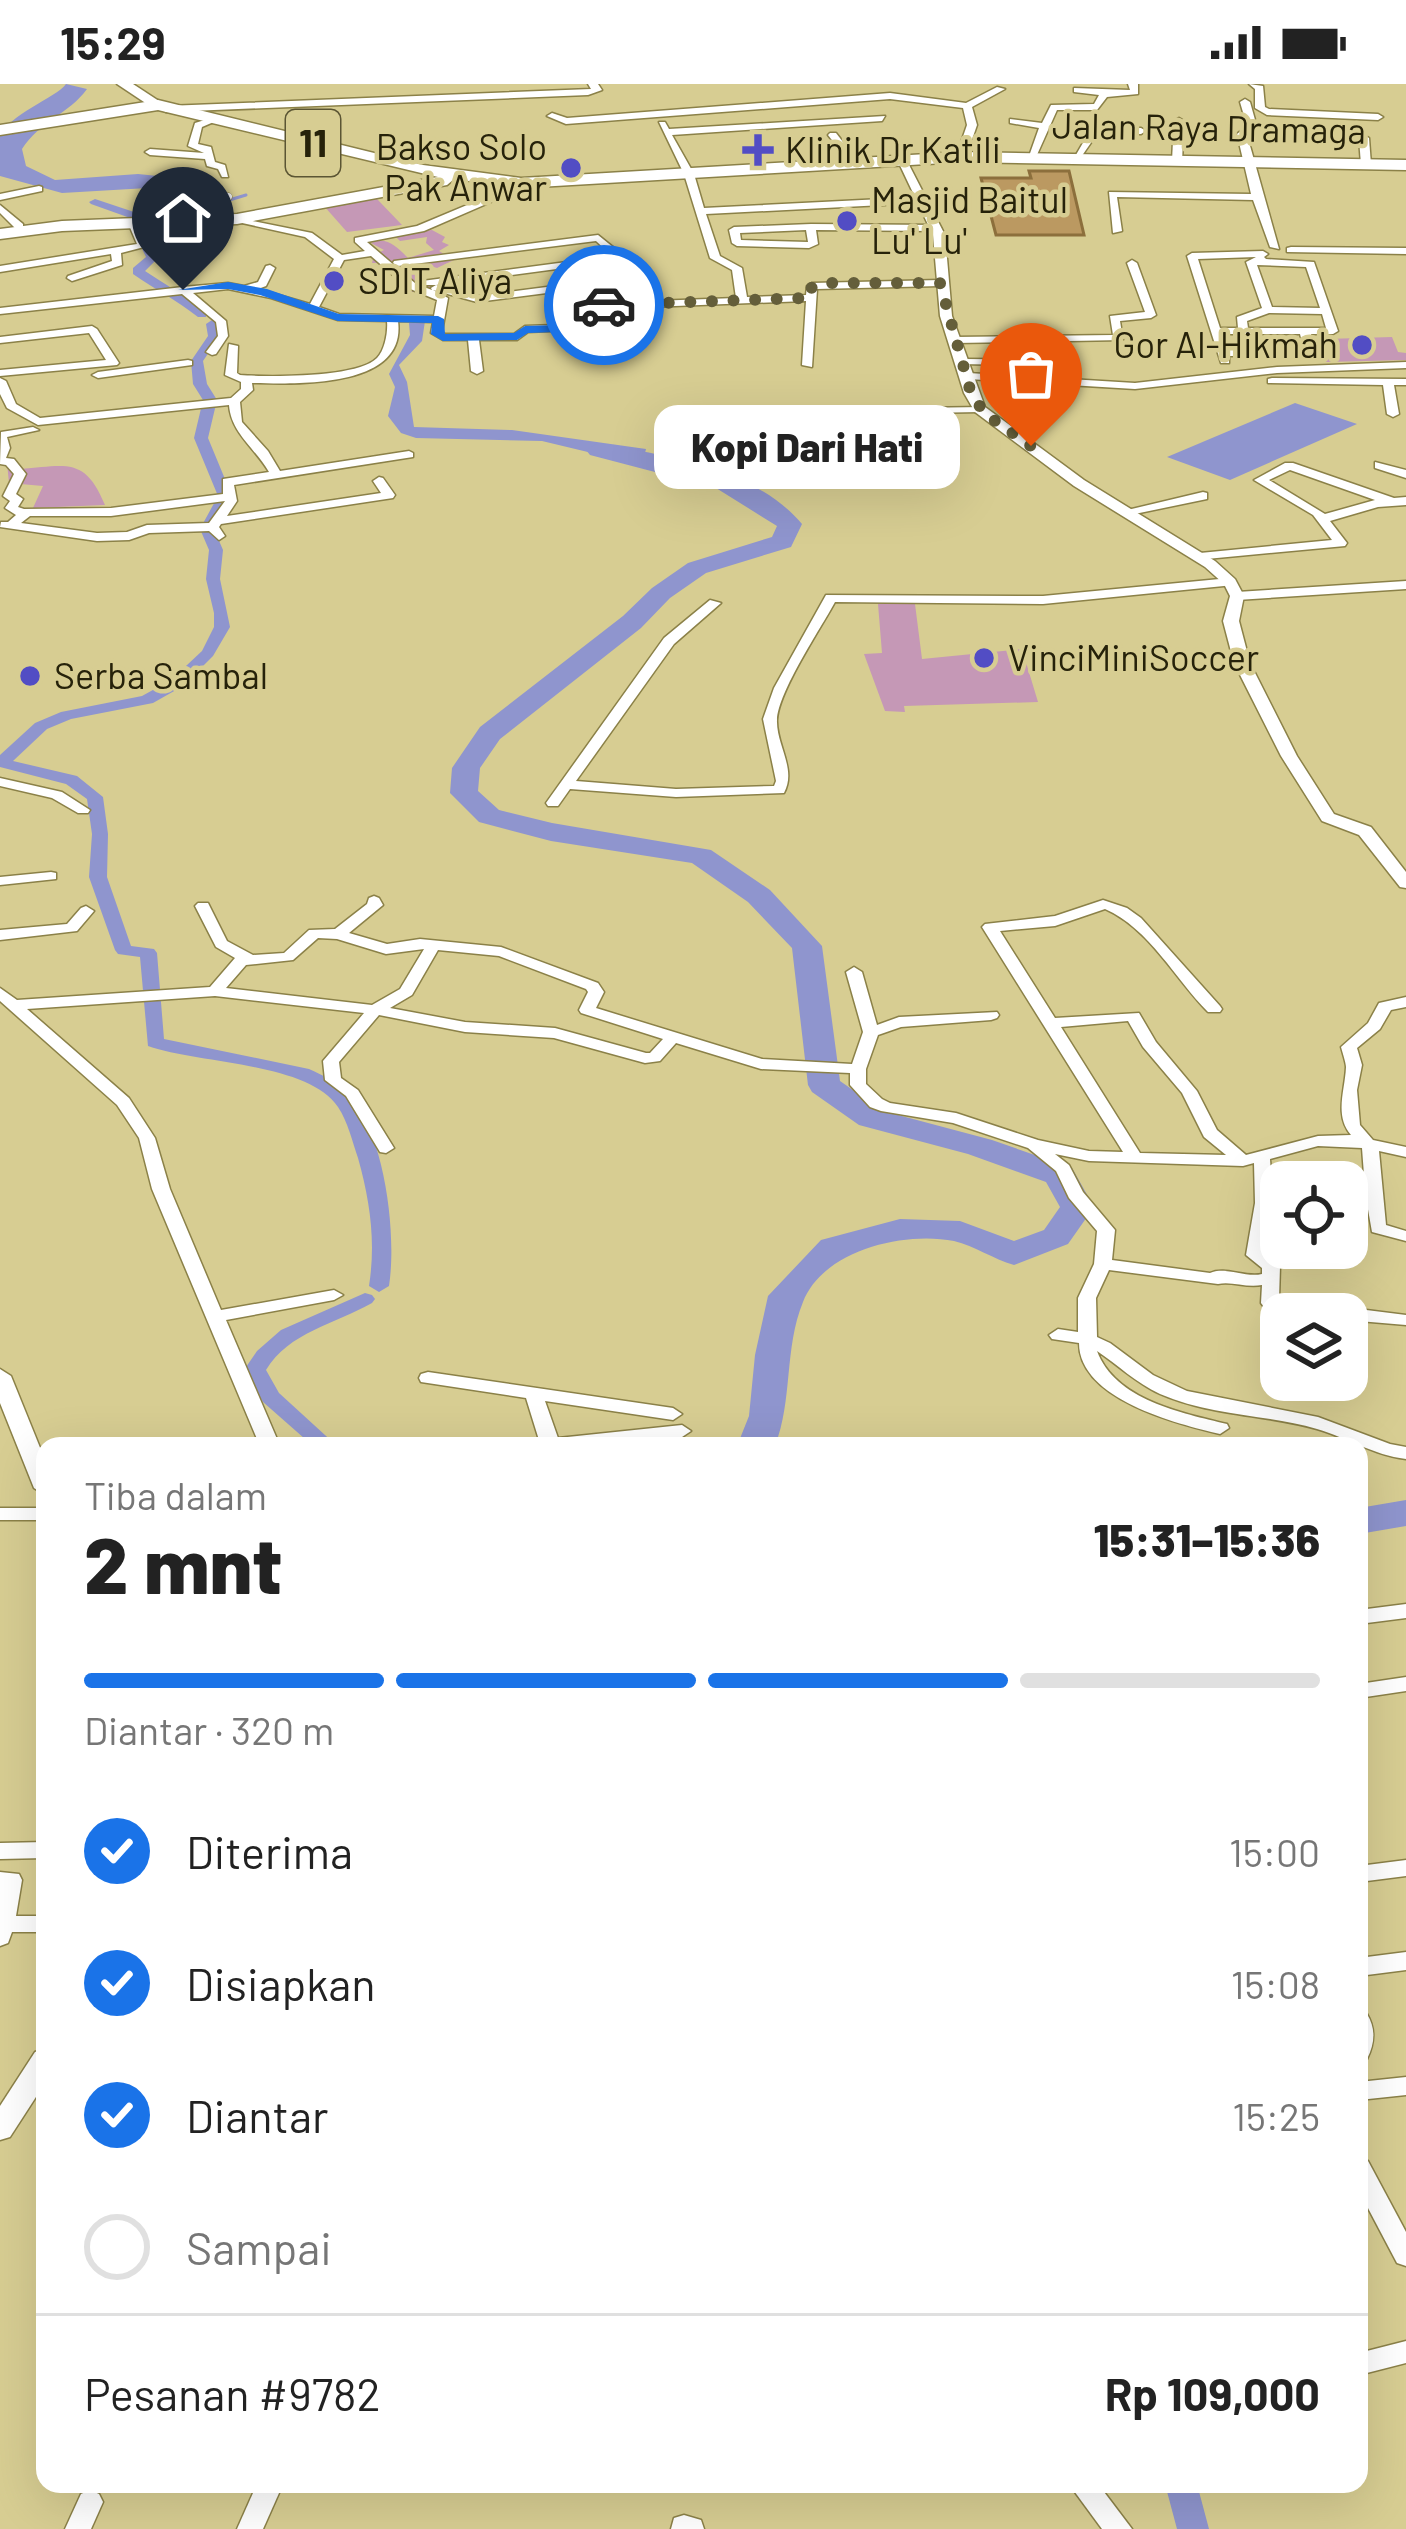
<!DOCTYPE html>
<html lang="id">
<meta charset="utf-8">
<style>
body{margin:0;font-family:Barlow,sans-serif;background:#f2f2f2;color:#222;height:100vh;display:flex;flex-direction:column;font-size:45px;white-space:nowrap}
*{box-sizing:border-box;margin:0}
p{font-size:39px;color:#767676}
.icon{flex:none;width:66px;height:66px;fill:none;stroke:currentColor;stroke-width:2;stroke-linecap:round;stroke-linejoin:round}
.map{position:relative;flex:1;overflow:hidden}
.panel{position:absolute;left:36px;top:1353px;width:1332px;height:1056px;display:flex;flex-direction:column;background:#fff;border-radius:24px;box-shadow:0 12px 48px #0002}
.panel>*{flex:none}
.fabs{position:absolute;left:1260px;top:1077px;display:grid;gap:24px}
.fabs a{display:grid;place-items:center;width:108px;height:108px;border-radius:24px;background:#fff;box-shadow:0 12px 48px #0002;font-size:60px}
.pin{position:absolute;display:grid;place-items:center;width:102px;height:102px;color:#fff;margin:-123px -51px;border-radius:50% 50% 50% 0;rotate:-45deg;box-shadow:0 0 12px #0007}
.pin .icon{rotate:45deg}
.courier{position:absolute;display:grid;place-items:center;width:120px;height:120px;margin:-60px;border:9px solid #1a73e8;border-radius:50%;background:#fff;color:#222;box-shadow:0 3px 15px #0007}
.bubble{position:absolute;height:84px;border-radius:24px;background:#fff;box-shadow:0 12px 48px #0002;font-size:39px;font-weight:800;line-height:84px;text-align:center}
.headline em{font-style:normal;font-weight:800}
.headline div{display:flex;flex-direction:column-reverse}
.headline{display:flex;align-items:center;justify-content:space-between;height:204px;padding:0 48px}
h1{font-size:78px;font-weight:800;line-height:90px}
.bar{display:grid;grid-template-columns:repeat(4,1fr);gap:18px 12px;align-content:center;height:144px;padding:0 48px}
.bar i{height:15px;border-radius:9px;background:#e0e0e0}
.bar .on{background:#1a73e8}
.bar p{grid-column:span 4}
.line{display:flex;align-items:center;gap:30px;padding:0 48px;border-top:3px solid #e0e0e0}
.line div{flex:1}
ol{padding:0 48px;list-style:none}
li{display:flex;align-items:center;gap:36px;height:132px}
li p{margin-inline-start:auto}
li .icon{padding:12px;border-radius:50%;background:#1a73e8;color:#fff;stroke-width:4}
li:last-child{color:#767676}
li i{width:66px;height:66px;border:6px solid #e0e0e0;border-radius:50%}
.status{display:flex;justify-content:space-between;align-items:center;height:84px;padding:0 60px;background:#fff;direction:ltr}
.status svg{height:33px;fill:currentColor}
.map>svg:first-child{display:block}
.green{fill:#c598b6}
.water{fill:#8f95ce}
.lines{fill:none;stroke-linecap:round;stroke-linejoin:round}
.stream{stroke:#8f95ce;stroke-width:3}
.canal{fill:#8f95ce;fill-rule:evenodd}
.river{fill:#8f95ce;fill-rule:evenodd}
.building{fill:#bb9961;stroke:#8c6f3c;stroke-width:3}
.pedestrian-casing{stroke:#8b8148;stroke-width:9}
.minor-casing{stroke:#8b8148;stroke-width:3}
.tertiary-casing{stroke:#8b8148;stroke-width:3}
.primary-casing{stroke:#8b8148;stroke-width:3}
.trunk-casing{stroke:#8b8148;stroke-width:3}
.pedestrian{stroke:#fff;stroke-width:8}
.minor{fill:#fff;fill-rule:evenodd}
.tertiary{fill:#fff;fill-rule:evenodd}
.primary{fill:#fff;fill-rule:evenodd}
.trunk{fill:#fff;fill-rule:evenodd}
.route{fill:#1a73e8}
.done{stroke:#645e3a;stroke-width:12;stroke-dasharray:0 21.6}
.poi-dot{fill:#524dc4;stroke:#d7cd92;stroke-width:4.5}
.labels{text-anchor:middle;stroke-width:9;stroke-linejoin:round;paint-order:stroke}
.far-street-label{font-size:36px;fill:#26220a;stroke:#d7cd92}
.far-poi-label{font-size:36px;fill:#26220a;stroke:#d7cd92;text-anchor:start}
.shield{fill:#d7cd92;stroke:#5b5533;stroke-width:3}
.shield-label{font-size:39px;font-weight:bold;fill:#26220a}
</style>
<div class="status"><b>15:29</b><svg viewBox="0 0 49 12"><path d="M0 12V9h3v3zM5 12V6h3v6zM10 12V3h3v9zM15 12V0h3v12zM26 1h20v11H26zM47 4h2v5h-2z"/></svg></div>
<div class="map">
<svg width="1406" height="2445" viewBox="0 0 1406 2445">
<rect width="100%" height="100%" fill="#d7cd92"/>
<!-- green -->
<g class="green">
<polygon points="377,115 402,141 347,148 324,122"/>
<path d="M432,146L445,153L442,158L449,161L439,167L454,176L437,184L416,177L408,182L435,201L470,207L412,208L381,179H372L374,171L384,166L371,159C387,152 397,163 408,174L434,166L426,159L427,153L400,157L394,151Z"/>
<polygon points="1392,253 1398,268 1406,269 1406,276 1326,278 1322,267 1332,266 1326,255"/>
<path d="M16,378L20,385C68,381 85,373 105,421L33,424L43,402L9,399L7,379Z"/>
<polygon points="878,520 915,520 922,575 1022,565 1038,618 904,622 905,628 885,627 864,570 882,569"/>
</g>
<!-- water -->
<g class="water">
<path d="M66,0L87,5C69,30 40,37 22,65L26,82L55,96L138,90L187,95L182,102L62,109L0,92C0,79 0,64 0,53C7,31 56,14 66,0Z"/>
<polygon points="425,237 422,257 399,281 407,298 414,343 512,346 646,365 642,381 542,357 416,354 401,349 388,332 395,303 389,290 410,251 409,239"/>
<polygon points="1295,319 1357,340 1230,396 1167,373"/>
</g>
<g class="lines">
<!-- stream -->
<g class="stream">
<polyline points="139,133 176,132 246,111"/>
<polyline points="138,144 230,140"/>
</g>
<!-- canal -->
<g class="canal">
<path d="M95,115L143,131V142L158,174L145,187C167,202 185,211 206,227V233H198C175,215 156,206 133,190V184L146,173L131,142L133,135L91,120L89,118Z"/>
<path d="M212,236L218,240L220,252L203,277L207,300L217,316L208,354L232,412L214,445L223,466L220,495L230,543L213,572L183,602L153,619L71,635L47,645L13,677L77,692L103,713L108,750L107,793L131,862L154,865L157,869L164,955L309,985C324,992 338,998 349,1010C385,1051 397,1150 389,1202L379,1208L369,1202C376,1157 370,1117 358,1074C352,1057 348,1038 338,1023C308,978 199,980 148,962L140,873L118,870L115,866L89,793L92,750L87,715L66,700L0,683V671L35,639L61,628L142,612L171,596L202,567L214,543V529L206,495L209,466L200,445L218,412L194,354L203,316L193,300L191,277L208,252L206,240Z"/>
<path d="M365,1209L372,1211L375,1215L372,1219C335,1240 289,1248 266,1286L279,1309L337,1362H313L263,1318L244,1286L257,1267L281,1246Z"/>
<polygon points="1165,2400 1197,2400 1209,2445 1177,2445"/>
</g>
<!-- river -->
<g class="river">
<path d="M598,359C666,372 755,384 802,440L791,463L706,489L670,514L641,544L500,655L480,684L478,707L499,726L552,739L711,766L770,806L822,862L840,997L883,1027L992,1056L1072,1084L1094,1123L1068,1160L1014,1181C993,1175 975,1162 954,1157C904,1147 823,1166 803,1218C784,1264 793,1316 775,1362H737L749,1332L755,1271L768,1212L821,1156L900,1135L960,1137L1014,1157L1044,1146L1060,1123L1046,1098L968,1070L859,1041L812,1008L808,1001L792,864L748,818L692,779L551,757L479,738L450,709L452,684L480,643L623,532L652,504L688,479L772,453L777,442L716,404L590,371L586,366Z"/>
<polygon points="1406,1416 1406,1442 1359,1450 1359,1424"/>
</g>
</g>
<!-- building -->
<polygon class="building" points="1029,87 1069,87 1084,151 996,151 981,94 1031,94"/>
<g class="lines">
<defs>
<polygon id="pedestrian" points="183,103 228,113 200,119 199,114 170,109"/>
<g id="minor">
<polygon points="588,0 598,0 602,6 588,11 166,28 161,25 166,22 591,5"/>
<polygon points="1128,0 1138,0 1138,10 1107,13 1097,26 1057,26 1036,73 1028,75 1039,44 1010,39 1010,35 1042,39 1051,21 1094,20 1099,11 1074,8 1074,4 1130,6"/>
<polygon points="1249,0 1263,2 1265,23 1269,25 1378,30 1383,33 1378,36 1267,31 1255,24 1255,5"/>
<polygon points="997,3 1005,5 972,23 977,41 966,73 961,76 956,73 967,41 963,24 890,15 566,40 547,32 552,29 567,34 890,9 966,19"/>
<polygon points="1245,15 1250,18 1257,43 1247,51 1279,165 1270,163 1253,116 1117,113 1122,147 1113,149 1109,108 1251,110 1237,50 1247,42 1240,18"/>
<path d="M885,32L882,37L672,51L694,90L704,124L922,113L927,116L922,119L706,130L720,172L742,184L747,213L806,211L807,202L812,199L940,196L945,199L940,202L817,205L812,283L802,281L806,217L599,225V241L593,245L528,248L517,256H479L483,287L477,290L471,287L468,256H443L431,249L433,238L398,237C407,305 296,300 252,299L253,306L240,318L242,338L268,367L280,387L409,367L413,369V373L234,401L237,417L227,432L381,409L373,397L379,393L383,394L395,411L393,414L221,440L219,443L225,452L219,456L209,447L149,449L129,456L97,457L0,443L1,438H8L16,431L5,424L10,417L3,412L14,390L6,381L0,380L1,348L33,343L39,346L7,353L10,364L6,374L14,375L26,390L16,410L23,415L18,423L24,425L111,424L223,410V395L269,388C255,364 231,349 229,321L38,341L7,324L0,310V294L6,297L16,320L40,334L231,314L241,305V298L225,291L229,260L238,262L237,289L240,291C267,293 358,294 377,274C385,266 388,248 387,237L338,236L271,214L228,205L193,209L226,237L228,252L216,270L212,271L206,268L218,252L216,238L182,210L0,230V224L183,203L228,199L244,202L258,198L266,182L270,181L275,184L266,202L258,205L310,220L334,175L305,153L233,137V133L312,149L342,171L365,167L355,158V154L417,142L527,96L532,99L530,101L424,147L367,158L416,200L432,206L431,204L436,201H422V197L612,172L596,157L398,182L393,179L394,177L598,151L624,172V176L436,201L477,212L632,192L637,195L632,198L477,218L433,206L448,214L442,248L445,250H514L525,242L587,240V224L597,219L736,214L732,186L710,174L684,90L659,38H665L669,45ZM371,172L408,204L437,216L434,232L339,230L319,223L344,176ZM225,417L209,439L147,441L127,448L97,449L21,439L30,432H111Z"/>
<polygon points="1179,34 1184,37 1182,77 1177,80 1172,77 1174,37"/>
<polygon points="208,35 216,37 202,43 198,60 211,63 215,78 225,81 228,93 222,93 218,85 207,82 205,75 150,71 145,68 150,65 204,69 188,62 195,39"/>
<polygon points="1091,45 1141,44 1146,47 1141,50 1097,50 1079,76 1073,76"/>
<polygon points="830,49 836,49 860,80 858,82 852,82 828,51"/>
<polygon points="1364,51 1369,54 1371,81 1366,84 1361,81 1359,54"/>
<polygon points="39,102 42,103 42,107 0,116 0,110"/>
<polygon points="0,121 23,140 23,144 15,144 0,129"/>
<polygon points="134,138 139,141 148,162 121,169 122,181 72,197 67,194 68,192 112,177 111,170 0,188 0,182 137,160 129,141"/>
<path d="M811,140L936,141L941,144L936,147L816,146L818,160L809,164L737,162L732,159L729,146L734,143ZM806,146L808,158L741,156L740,149Z"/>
<polygon points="1291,163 1406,164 1406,170 1287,168 1287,164"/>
<path d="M1263,167L1268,170L1264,173L1266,175L1314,178L1338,247L1333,250H1311L1314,271L1229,272V279H1221L1187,172L1192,169ZM1256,173L1246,178L1262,224L1237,233L1238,244H1220L1198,175ZM1257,181L1306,183L1320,224L1272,223ZM1269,229L1322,230L1326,244H1248L1247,237ZM1222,250H1300L1304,266H1227Z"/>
<polygon points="1132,176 1137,179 1156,231 1151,234 1120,237 1123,256 955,259 950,256 955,253 1113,251 1110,232 1145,228 1127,179"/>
<polygon points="92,242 97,245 119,279 117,281 0,292 0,286 106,276 89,249 0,259 0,253"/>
<polygon points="963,275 1067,276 1073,279 1067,282 959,280 957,278"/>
<polygon points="188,276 192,277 192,281 98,294 92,291 98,288"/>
<polygon points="1406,278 1406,284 1277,289 1135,305 968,295 962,292 968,289 1135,299 1277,283"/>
<polygon points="1272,294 1406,295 1406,301 1394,301 1399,330 1393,333 1387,330 1383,301 1268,299 1268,295"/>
<polygon points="984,323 986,325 980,328 924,329 935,351 914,357 919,376 909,379 902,355 922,349 911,326 913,324"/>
<polygon points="1375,378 1406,386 1406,394 1375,384"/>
<path d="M1285,379H1293L1394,414L1406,413V421L1378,423L1330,437L1347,459L1345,462L1196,476L1194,473L1200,469L1332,456L1313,431L1254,396ZM1290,386L1375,416L1325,430L1269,396Z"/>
<polygon points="1203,408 1207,409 1207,415 1125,432 1119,428"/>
<path d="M1230,494L1234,495V501L1043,520L835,518C821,544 778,608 777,636C776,661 797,685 784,709L676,713L570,705L558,722H548L546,719L664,554L710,516L721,519L674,560L576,697L676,705L774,702L776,697L763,635L774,604L826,511L1043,512Z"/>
<polygon points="1406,497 1406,505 1237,516 1231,512 1237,508"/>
<polygon points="0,694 62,708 90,726 88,729 78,729 52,714 0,702"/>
<polygon points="51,788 56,789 56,795 0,801 0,793"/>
<path d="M374,812L379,814L383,821L349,849L387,860L420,855L501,863L598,899L604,908L596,924L762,975L852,980L863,948L846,888L854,883L862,888L877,941L899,933L997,928L999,931L997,934L991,936L901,943L878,951L866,985V1000L882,1015L890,1019L956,1029L1038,1056L1089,1067L1123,1068L982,843L985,840L1055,832L1103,816L1127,824L1141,834L1220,922L1222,925L1220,928H1208C1175,895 1150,845 1105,825L1055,842L1000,847L1055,934L1139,929L1156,958L1197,1007L1217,1046L1246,1071L1318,1052L1351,1051C1334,1031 1345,1007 1346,983C1346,979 1342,967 1341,963L1368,939L1379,919L1406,913V923L1391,926L1380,945L1357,964L1362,981L1357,1006L1360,1041L1373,1056L1406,1063V1073L1379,1067L1386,1141L1406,1147V1157L1372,1148L1366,1114L1347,1112V1102L1365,1104L1362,1064L1318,1062L1270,1075L1273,1119L1264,1169L1280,1182L1279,1215L1406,1231V1241L1347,1236V1230H1308L1264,1223L1261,1219L1262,1201C1246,1204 1232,1197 1218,1200L1109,1186L1096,1214L1097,1253L1110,1259L1153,1291L1187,1307L1318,1333L1390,1360L1406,1363V1375C1373,1371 1348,1354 1317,1345C1265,1330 1210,1332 1160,1310C1136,1299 1118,1281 1097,1267C1115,1316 1182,1329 1227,1340L1229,1344L1220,1350C1177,1340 1079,1315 1079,1259L1052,1255L1049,1251L1058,1245L1078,1248V1214L1094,1180L1097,1147L1069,1114L1056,1087L1028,1064L953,1039L881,1027L870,1023L850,1001V989L761,985L676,959L660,977L645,979L554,954L465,948L379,931L339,978L341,994L358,1006L394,1064L386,1069L380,1068L346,1012L325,996L323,977L364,929L215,912L27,925L129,1014L155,1054L170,1105L221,1226L334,1206L343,1211L334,1216L226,1236L280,1362H260L152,1105L139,1054L117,1021L0,917V904L17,916L210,903L235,874L216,863L195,822L198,819H208L227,857L253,871L284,869L309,846L335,845L367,820L369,814ZM318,854L337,855L386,870L424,865L400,905L372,921L226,904L246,881L293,876ZM438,866L499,872L586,905L588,908L579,926L581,929L663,955L650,969H646L555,944L465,938L390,924L412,911ZM1128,937L1143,963L1182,1009L1204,1053L1226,1071L1140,1069L1061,943ZM1055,1070L1089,1077L1243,1082L1254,1079L1255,1119L1246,1171L1262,1184V1190C1245,1194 1225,1182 1210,1189L1112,1176L1115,1146L1083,1108L1069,1081Z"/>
<polygon points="86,822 94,827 77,847 0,856 0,846 67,840 81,824"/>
<polygon points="428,1288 673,1324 682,1330 673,1336 545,1317 558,1354 682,1341 691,1347 682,1353 596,1362 529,1362 539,1356 526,1314 421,1298 419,1294 421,1290"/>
<rect x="0" y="1424" width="45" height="12"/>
<polygon points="1406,1520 1406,1534 1359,1540 1359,1526"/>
<polygon points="1406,1593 1406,1607 1359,1614 1359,1600"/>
<polygon points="45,1758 45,1774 0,1775 0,1759"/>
<polygon points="1406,1776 1406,1792 1359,1798 1359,1782"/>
<polygon points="0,1788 19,1790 22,1796 16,1832 45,1832 45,1848 12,1848 8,1859 0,1862"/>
<polygon points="1406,1868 1406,1886 1359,1892 1359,1874"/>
<path d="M1359,1927L1367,1930C1376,1945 1375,1959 1367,1975L1359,1977Z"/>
<polygon points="1406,1993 1406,2011 1359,2016 1359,1998"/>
<polygon points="1359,2074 1368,2077 1406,2148 1406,2182 1397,2179 1359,2107"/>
<polygon points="1406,2257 1406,2279 1359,2291 1359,2269"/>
<polygon points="257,2400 283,2400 263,2445 237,2445"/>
<polygon points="1069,2400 1098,2400 1132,2445 1102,2445"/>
<polygon points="90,2406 99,2410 103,2418 91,2445 65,2445 81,2410"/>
<polygon points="684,2431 701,2436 704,2445 671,2445 674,2434"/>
</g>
<g id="tertiary">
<polygon points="897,75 907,77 945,151 952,232 985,323 1084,396 1215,477 1235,495 1244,512 1239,537 1250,579 1297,672 1334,730 1371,743 1406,788 1406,804 1400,803 1359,751 1322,737 1281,672 1234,579 1223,537 1230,512 1224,500 1205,483 1074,402 975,328 964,309 940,232 933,151"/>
<polygon points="0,1285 11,1292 45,1376 45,1411 34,1404 0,1319"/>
<polygon points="45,1965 45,1999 10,2053 0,2056 0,2022 35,1968"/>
</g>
<polygon id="primary" points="117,0 133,0 165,21 153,24"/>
<polygon id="trunk" points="158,16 423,81 521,94 961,68 1406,76 1406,86 961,78 521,104 454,95 447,101 237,140 62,147 0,155 0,145 62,137 237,130 438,93 158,26 0,51 0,41"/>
</defs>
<!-- pedestrian casing -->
<use href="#pedestrian" class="pedestrian-casing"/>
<!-- minor casing -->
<use href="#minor" class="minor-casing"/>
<!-- tertiary casing -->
<use href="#tertiary" class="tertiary-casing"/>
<!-- primary casing -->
<use href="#primary" class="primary-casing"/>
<!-- trunk casing -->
<use href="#trunk" class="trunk-casing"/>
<!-- pedestrian -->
<use href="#pedestrian" class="pedestrian"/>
<!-- minor -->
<use href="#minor" class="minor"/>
<!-- tertiary -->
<use href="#tertiary" class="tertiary"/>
<!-- primary -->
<use href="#primary" class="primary"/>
<!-- trunk -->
<use href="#trunk" class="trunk"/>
</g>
<!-- route -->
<polygon class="route" points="228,198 267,205 339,230 438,232 444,235 445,250 514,249 525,242 587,240 588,221 610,221 598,226 600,241 589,247 528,249 517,256 443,257 431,250 432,239 338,237 260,211 228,205 178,206"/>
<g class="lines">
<!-- done -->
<polyline class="done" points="604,221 809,214 811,204 822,199 940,199 971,309 985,330 1031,362"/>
</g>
<!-- markers -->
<g class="poi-dot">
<path d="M752 48h12v12h12v12h-12v12h-12v-12h-12v-12h12z"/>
<circle cx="571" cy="84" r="12"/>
<circle cx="847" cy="137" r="12"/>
<circle cx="334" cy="197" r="12"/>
<circle cx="1362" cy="261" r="12"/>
<circle cx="984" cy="574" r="12"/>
<circle cx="30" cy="592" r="12"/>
</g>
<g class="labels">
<!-- far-street labels -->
<g class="far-street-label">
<text transform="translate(1209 44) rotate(1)" y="13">Jalan Raya Dramaga</text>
</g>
<!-- far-poi labels -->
<g class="far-poi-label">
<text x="547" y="76" text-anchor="end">Bakso Solo<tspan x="547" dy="41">Pak Anwar</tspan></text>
<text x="785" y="79">Klinik Dr Katili</text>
<text x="871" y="129">Masjid Baitul<tspan x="871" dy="41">Lu' Lu'</tspan></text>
<text x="358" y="210">SDIT Aliya</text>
<text x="1338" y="274" text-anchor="end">Gor Al-Hikmah</text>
<text x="1008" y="587">VinciMiniSoccer</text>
<text x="54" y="605">Serba Sambal</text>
</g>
<!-- shield labels -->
<rect class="shield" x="286" y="26" width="54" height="66" rx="9"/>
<g class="shield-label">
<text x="313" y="73">11</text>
</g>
</g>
</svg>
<div class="fabs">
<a><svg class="icon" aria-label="locate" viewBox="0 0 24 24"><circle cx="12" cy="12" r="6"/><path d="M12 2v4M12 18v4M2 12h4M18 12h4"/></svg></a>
<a><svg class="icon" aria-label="layers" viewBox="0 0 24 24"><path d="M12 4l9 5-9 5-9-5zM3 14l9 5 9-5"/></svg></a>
</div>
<div class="pin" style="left:1031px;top:362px;background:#ea580c"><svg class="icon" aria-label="bag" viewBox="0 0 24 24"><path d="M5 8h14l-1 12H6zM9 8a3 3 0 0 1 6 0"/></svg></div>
<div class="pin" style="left:183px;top:206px;background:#1f2937"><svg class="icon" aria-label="home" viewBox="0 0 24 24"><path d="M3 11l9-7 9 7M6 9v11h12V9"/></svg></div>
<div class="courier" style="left:604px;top:221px"><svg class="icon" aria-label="car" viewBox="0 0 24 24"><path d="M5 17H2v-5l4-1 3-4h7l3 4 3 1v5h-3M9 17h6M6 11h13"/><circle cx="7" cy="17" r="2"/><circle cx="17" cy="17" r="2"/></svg></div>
<div class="bubble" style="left:654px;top:321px;width:306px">Kopi Dari Hati</div>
<section class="panel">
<div class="headline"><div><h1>2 mnt</h1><p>Tiba dalam</p></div><em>15:31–15:36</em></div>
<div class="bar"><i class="on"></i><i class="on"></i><i class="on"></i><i></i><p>Diantar · 320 m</p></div>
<ol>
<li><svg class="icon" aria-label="check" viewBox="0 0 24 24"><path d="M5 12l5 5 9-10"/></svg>Diterima<p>15:00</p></li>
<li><svg class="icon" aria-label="check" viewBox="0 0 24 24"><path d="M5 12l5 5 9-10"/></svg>Disiapkan<p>15:08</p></li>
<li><svg class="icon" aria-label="check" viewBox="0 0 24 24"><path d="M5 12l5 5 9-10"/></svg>Diantar<p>15:25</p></li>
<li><i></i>Sampai</li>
</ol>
<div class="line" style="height:156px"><div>Pesanan #9782</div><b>Rp 109,000</b></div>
</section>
</div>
